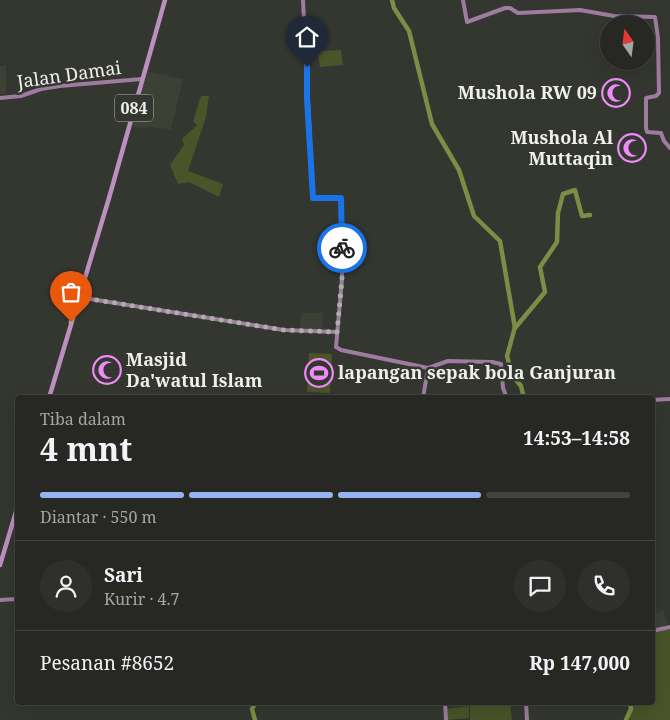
<!DOCTYPE html>
<html lang="id">
<meta charset="utf-8">
<style>
body{margin:0;font-family:"Noto Serif",serif;background:#2f302c;color:#f1f3f6;height:100vh;display:flex;flex-direction:column;font-size:19px;white-space:nowrap}
*{box-sizing:border-box;margin:0}
p{font-size:16px;color:#a4a6a6}
.icon{flex:none;width:28px;height:28px;fill:none;stroke:currentColor;stroke-width:2;stroke-linecap:round;stroke-linejoin:round}
.map{position:relative;flex:1;overflow:hidden}
.details{position:absolute;left:15px;top:395px;width:640px;height:310px;display:flex;flex-direction:column;background:#272824;border-radius:5px;box-shadow:0 5px 20px #0002,0 0 0 1px #434441}
.details>*{flex:none}
.needle{width:32px;rotate:346deg}
.buttons{position:absolute;left:600px;top:15px;display:grid;gap:10px}
.buttons a{display:grid;place-items:center;width:55px;height:55px;border-radius:50%;background:#272824;box-shadow:0 5px 20px #0002,0 0 0 1px #434441;font-size:25px}
.pin{position:absolute;display:grid;place-items:center;width:42px;height:42px;color:#fff;margin:-51px -21px;border-radius:50% 50% 50% 0;rotate:-45deg;box-shadow:0 0 5px #0007}
.pin .icon{rotate:45deg}
.courier{position:absolute;display:grid;place-items:center;width:50px;height:50px;margin:-25px;border:4px solid #1a73e8;border-radius:50%;background:#fff;color:#222;box-shadow:0 1px 6px #0007}
.overview em{font-style:normal;font-weight:700}
.overview div{display:flex;flex-direction:column-reverse}
.overview{display:flex;align-items:center;justify-content:space-between;height:85px;padding:0 25px}
h1{font-size:32px;font-weight:700;line-height:38px}
.bar{display:grid;grid-template-columns:repeat(4,1fr);gap:8px 5px;align-content:center;height:60px;padding:0 25px}
.bar i{height:6px;border-radius:4px;background:#434441}
.bar .on{background:#95b2f1}
.bar p{grid-column:span 4}
.line{display:flex;align-items:center;gap:12px;padding:0 25px;border-top:1px solid #434441}
.line div{flex:1}
.round{display:grid;place-items:center;flex:none;width:52px;height:52px;border-radius:26px;background:#2f302c}
.map>svg:first-child{display:block}
.built{fill:#3d4034}
.green{fill:#495429}
.lines{fill:none;stroke-linecap:round;stroke-linejoin:round}
.river{stroke:#7c8d46;stroke-width:4.5}
.secondary{stroke:#9e7ca0;stroke-width:4}
.primary{stroke:#bb8fbe;stroke-width:4.5}
.done{stroke:#aeafaa;stroke-width:5;stroke-dasharray:0 9}
.route{stroke:#1a73e8;stroke-width:6}
.labels{text-anchor:middle;stroke-width:5;stroke-linejoin:round;paint-order:stroke}
.shield{fill:#343630;stroke:#b7b8b4;stroke-width:1}
.shield-label{font-size:16px;font-weight:bold;fill:#eff0ec}
.street-label{font-size:18px;fill:#eff0ec;stroke:#343630}
.poi-label{font-size:18px;font-weight:bold;fill:#eff0ec;stroke:#343630;text-anchor:end}
</style>
<div class="map">
<svg width="670" height="720" viewBox="0 0 670 720">
<rect width="100%" height="100%" fill="#343630"/>
<!-- built -->
<g class="built">
<rect x="0" y="66" width="6" height="28"/>
<polygon points="145,71 183,79 171,130 149,127 142,128 130,126"/>
<polygon points="301,313 323,313 322,331 300,330"/>
<polygon points="663,610 668,624 662,626 662,628 653,631 653,614"/>
</g>
<!-- green -->
<g class="green">
<polygon points="341,50 343,65 320,67 318,51"/>
<polygon points="201,96 209,96 206,117 188,171 223,184 219,197 189,182 178,184 170,165 184,145 182,139 197,125 193,121"/>
<polygon points="309,353 332,354 330,393 307,392"/>
<polygon points="670,626 670,720 630,720 631,703 652,702 653,632"/>
<polygon points="470,703 512,703 510,703 512,720 470,720"/>
<polygon points="469,706 469,718 446,720 446,709"/>
</g>
<g class="lines">
<!-- river -->
<g class="river">
<polyline points="392,0 394,8 409,31 432,124 459,170 474,216 500,241 515,328 545,292 540,267 557,242 558,213 563,194 575,190 582,216 590,215"/>
<polyline points="515,327 507,356 512,375 521,386 524,398"/>
<polyline points="255,720 252,709 256,702"/>
<polyline points="626,720 631,709 630,702"/>
</g>
<!-- secondary -->
<g class="secondary">
<polyline points="303,0 313,198 341,198 342,202 342,279 336,347 341,350 428,368"/>
<polyline points="463,0 467,22 505,8 510,8 518,13 580,10 614,16 655,17 658,38 659,93 656,96 646,98 646,128 647,132 661,133 664,141 670,148"/>
<polyline points="0,98 21,96 41,89 60,86 142,79"/>
<polyline points="78,297 284,330 337,332"/>
<polyline points="428,368 448,361 492,362 501,364 503,388 507,398"/>
<polyline points="423,398 428,368"/>
<polyline points="652,400 670,399"/>
<polyline points="0,600 18,599"/>
<polyline points="652,631 670,627"/>
<polyline points="445,702 446,720"/>
<polyline points="526,702 527,720"/>
</g>
<!-- primary -->
<g class="primary">
<polyline points="49,398 109,198 165,0"/>
<polyline points="0,565 18,505"/>
</g>
</g>
<g class="lines">
<!-- done -->
<polyline class="done" points="71,322 78,297 284,330 337,332 342,279 342,248"/>
<!-- route -->
<polyline class="route" points="307,67 307,98 313,198 341,198 342,248"/>
</g>
<!-- icons -->
<defs>
<symbol id="mosque-ring" viewBox="-11 -11 22 22"><circle r="9.5" fill="#343630" stroke="#ef8bf7" stroke-width="1.5"/><path d="M3.5-4.9A6 6 0 1 0 3.5 4.9A5 5 0 1 1 3.5-4.9Z" fill="#ef8bf7"/></symbol>
<symbol id="stadium-ring" viewBox="-11 -11 22 22"><circle r="9.5" fill="#343630" stroke="#ef8bf7" stroke-width="1.5"/><path d="M0-5a6.5 5 0 1 0 0 10a6.5 5 0 1 0 0-10ZM-3.5-1.8h7v3.6h-7Z" fill="#ef8bf7"/></symbol>
</defs>
<g fill-rule="evenodd">
<use href="#mosque-ring" x="600" y="77" width="32" height="32"/>
<use href="#mosque-ring" x="616" y="132" width="32" height="32"/>
<use href="#mosque-ring" x="91" y="354" width="32" height="32"/>
<use href="#stadium-ring" x="303" y="357" width="32" height="32"/>
</g>
<g class="labels">
<!-- shield labels -->
<rect class="shield" x="115" y="94.5" width="38" height="27" rx="4"/>
<g class="shield-label">
<text x="134" y="114">084</text>
</g>
<!-- street labels -->
<g class="street-label">
<text transform="translate(69 75) rotate(-8)" y="6">Jalan Damai</text>
</g>
<!-- poi labels -->
<g class="poi-label">
<text x="597" y="99">Mushola RW 09</text>
<text x="613" y="144">Mushola Al<tspan x="613" dy="21">Muttaqin</tspan></text>
<text x="126" y="366" text-anchor="start">Masjid<tspan x="126" dy="21">Da'watul Islam</tspan></text>
<text x="338" y="379" text-anchor="start">lapangan sepak bola Ganjuran</text>
</g>
</g>
</svg>
<div class="buttons">
<a><svg class="needle" viewBox="-14 -14 28 28"><path d="M0-13l5 13h-10z" fill="#e53935"/><path d="M0 13l5-13h-10z" fill="#a4a6a6"/></svg></a>
</div>
<div class="pin" style="left:71px;top:322px;background:#ea580c"><svg class="icon" aria-label="bag" viewBox="0 0 24 24"><path d="M5 8h14l-1 12H6zM9 8a3 3 0 0 1 6 0"/></svg></div>
<div class="pin" style="left:307px;top:67px;background:#1f2937"><svg class="icon" aria-label="home" viewBox="0 0 24 24"><path d="M3 11l9-7 9 7M6 9v11h12V9"/></svg></div>
<div class="courier" style="left:342px;top:248px"><svg class="icon" aria-label="bike" viewBox="0 0 24 24"><circle cx="6" cy="16" r="4"/><circle cx="18" cy="16" r="4"/><path d="M6 16l4-8h5l3 8M10 8l3 8H6M13 5h3"/></svg></div>
<section class="details">
<div class="overview"><div><h1>4 mnt</h1><p>Tiba dalam</p></div><em>14:53–14:58</em></div>
<div class="bar"><i class="on"></i><i class="on"></i><i class="on"></i><i></i><p>Diantar · 550 m</p></div>
<div class="line" style="height:90px"><a class="round"><svg class="icon" aria-label="person" viewBox="0 0 24 24"><circle cx="12" cy="8" r="4"/><path d="M4 21q1-7 8-7t8 7"/></svg></a><div><b>Sari</b><p>Kurir · 4.7</p></div><a class="round"><svg class="icon" aria-label="chat" viewBox="0 0 24 24"><path d="M4 5h16v11H9l-5 4z"/></svg></a><a class="round"><svg class="icon" aria-label="phone" viewBox="0 0 24 24"><path d="M5 4h4l2 5-3 2q2 4 5 5l2-3 5 2v4C11 20 4 13 5 4z"/></svg></a></div>
<div class="line" style="height:65px"><div>Pesanan #8652</div><b>Rp 147,000</b></div>
</section>
</div>
